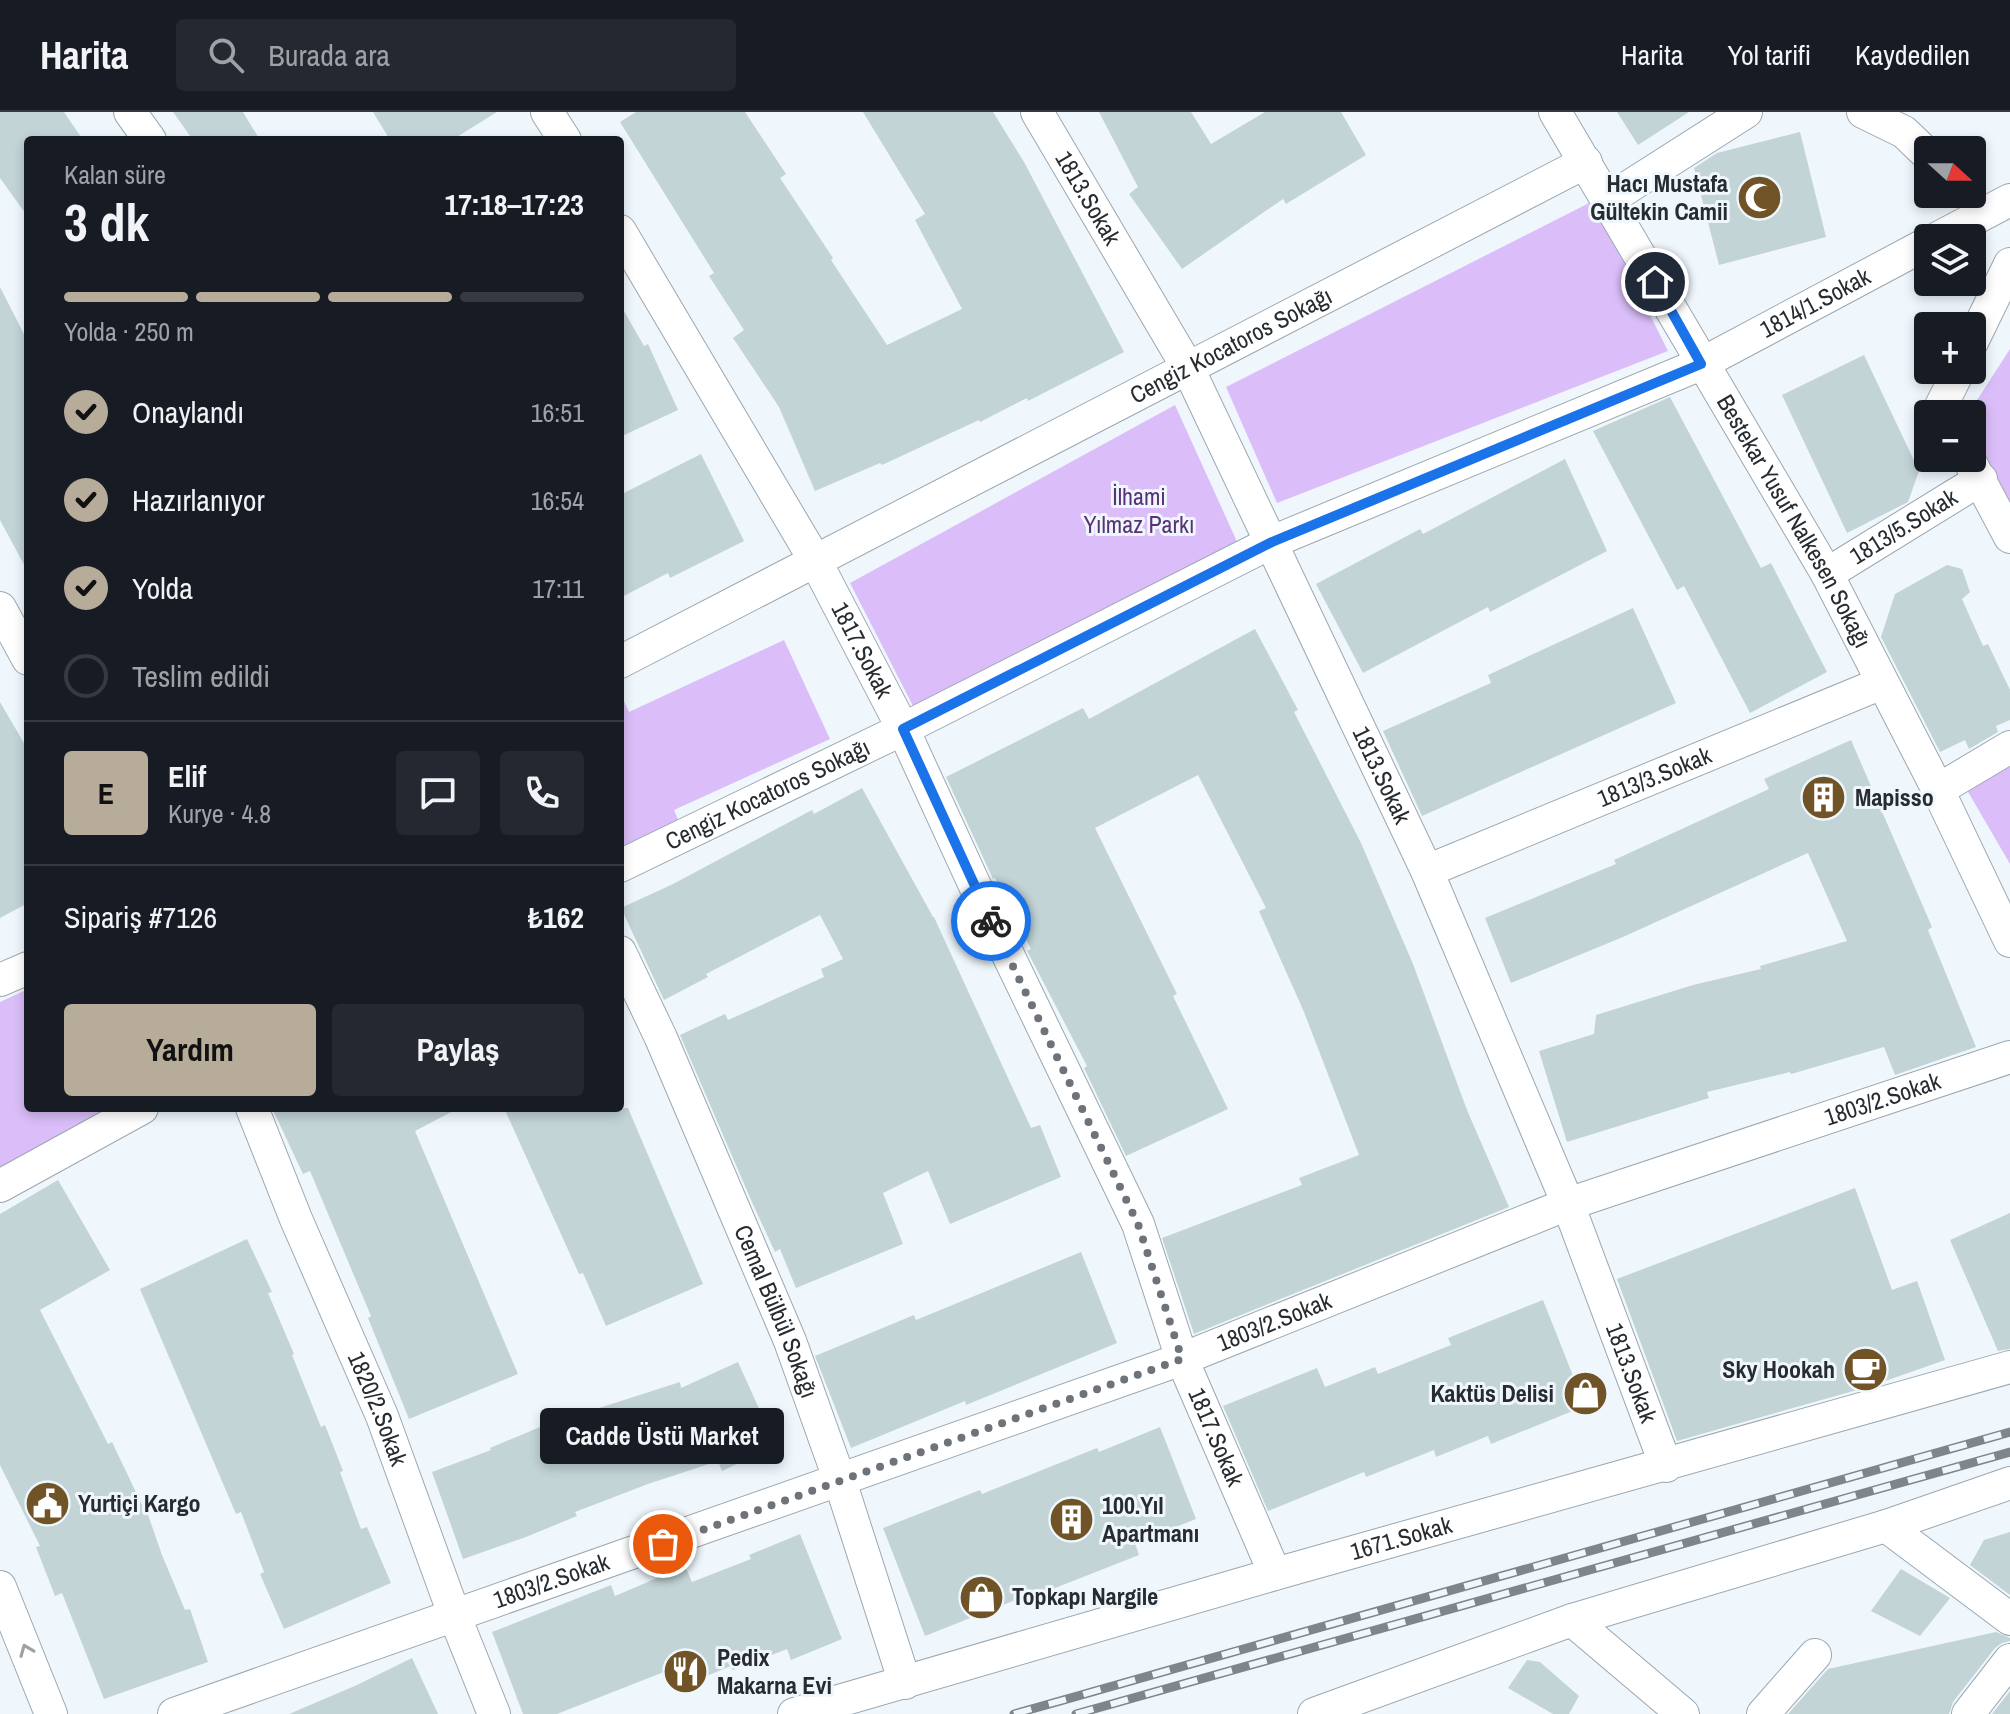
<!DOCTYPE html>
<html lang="tr">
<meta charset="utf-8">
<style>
body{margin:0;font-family:"Archivo Narrow",sans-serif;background:#242831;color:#f1f3f6;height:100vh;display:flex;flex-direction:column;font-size:30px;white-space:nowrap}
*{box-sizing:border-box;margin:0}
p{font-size:26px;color:#9ea1a6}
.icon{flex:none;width:44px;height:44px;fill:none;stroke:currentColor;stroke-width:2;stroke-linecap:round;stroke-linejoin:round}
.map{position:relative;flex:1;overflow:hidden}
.sheet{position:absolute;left:24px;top:24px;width:600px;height:976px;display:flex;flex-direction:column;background:#171b24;border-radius:8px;box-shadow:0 4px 12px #0003}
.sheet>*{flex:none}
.needle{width:52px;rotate:111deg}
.buttons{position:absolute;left:1914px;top:24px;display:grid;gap:16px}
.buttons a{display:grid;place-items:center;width:72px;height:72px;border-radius:8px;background:#171b24;box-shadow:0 4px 12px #0003;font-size:40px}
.pin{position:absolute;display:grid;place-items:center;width:68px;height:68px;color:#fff;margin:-34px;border:4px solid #fff;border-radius:50%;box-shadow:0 2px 8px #0007}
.courier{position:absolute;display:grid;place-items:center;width:80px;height:80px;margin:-40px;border:6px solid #1a73e8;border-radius:50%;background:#fff;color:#222;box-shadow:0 2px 10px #0007}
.bubble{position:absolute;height:56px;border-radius:8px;background:#171b24;box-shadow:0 4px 12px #0003;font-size:26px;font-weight:700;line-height:56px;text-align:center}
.summary em{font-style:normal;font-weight:700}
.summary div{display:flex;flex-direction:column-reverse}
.summary{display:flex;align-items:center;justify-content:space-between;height:136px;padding:0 40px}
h1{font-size:52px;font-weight:700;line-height:60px}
.bar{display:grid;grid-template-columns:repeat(4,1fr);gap:12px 8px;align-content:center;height:96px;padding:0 40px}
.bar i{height:10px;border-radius:6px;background:#363941}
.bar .selected{background:#b7ab99}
.bar p{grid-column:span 4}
.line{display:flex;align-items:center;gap:20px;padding:0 40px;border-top:2px solid #363941}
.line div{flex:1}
.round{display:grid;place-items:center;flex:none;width:84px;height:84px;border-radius:8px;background:#242831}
ol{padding:0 40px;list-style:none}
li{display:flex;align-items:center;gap:24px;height:88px}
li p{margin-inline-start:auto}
li .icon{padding:8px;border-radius:50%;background:#b7ab99;color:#111;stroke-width:4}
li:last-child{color:#9ea1a6}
li i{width:44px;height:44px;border:4px solid #363941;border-radius:50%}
.button{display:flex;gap:16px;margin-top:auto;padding:16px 40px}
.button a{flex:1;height:92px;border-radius:8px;background:#b7ab99;color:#111;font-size:32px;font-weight:700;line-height:92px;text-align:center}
.button a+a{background:#242831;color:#f1f3f6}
header{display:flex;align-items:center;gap:48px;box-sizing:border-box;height:112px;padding:0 40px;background:#171b24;border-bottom:2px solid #363941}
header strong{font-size:38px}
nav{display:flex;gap:44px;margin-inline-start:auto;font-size:28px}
.search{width:560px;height:72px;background:#242831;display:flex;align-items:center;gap:20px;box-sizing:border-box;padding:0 28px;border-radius:8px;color:#9ea1a6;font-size:30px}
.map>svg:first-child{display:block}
.green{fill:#dbbef9}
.building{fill:#c2d4d6}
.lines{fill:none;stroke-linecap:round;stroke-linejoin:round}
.minor-casing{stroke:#9ba7b1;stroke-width:34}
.minor{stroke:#fff;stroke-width:32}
.rail-casing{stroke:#7f868a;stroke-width:9}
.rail{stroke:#eff7fd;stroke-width:6;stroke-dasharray:18;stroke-linecap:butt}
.oneway{stroke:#9ea0a2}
.done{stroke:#6d7378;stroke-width:8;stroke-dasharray:0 14.4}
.route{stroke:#1a73e8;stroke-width:10}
.labels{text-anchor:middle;stroke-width:6;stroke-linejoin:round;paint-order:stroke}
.poi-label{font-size:24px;font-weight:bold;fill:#272c30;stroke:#eff7fd;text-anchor:start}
.street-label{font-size:24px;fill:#272c30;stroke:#eff7fd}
.park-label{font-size:24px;fill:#583278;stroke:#eff7fd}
</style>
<header>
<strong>Harita</strong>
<div class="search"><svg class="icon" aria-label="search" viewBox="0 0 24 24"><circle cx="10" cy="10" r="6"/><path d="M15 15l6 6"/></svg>Burada ara</div>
<nav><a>Harita</a><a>Yol tarifi</a><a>Kaydedilen</a></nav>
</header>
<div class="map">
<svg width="2010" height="1602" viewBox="0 0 2010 1602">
<rect width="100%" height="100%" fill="#eff7fd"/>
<!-- green -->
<g class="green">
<polygon points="1593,89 1668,239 1277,391 1226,275"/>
<polygon points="2010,237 2010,389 1972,318 1972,302 1968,302"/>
<polygon points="1175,293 1239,434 914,596 850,471"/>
<polygon points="784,528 830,627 674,698 680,712 620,740 620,591 624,589 629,600"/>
<polygon points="2010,642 2010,752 1960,666"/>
<polygon points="28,877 28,996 120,996 0,1056 0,890"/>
</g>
<!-- building -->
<g class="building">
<polygon points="0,0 64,0 83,28 28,28 28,105 0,66"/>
<polygon points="173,0 243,0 260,28 193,28"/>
<polygon points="373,0 497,0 452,28 390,28"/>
<polygon points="636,0 745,0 786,62 780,66 833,146 831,148 887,233 962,197 915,108 925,102 863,0 993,0 1024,50 1124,240 1028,289 1027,286 980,310 979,308 882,353 880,351 815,379 779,295 733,226 744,218 709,164 714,161 620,10"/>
<polygon points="1099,0 1191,0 1211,32 1265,0 1341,0 1366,43 1286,92 1283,87 1182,157 1129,82 1138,75"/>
<polygon points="1617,0 1689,0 1638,33"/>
<polygon points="1800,20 1826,125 1719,153 1694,56 1717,41"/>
<polygon points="0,175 28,230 28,460 0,408"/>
<polygon points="620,192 644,234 648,232 678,298 620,325"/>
<polygon points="1864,243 1919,359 1908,390 1847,421 1782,283"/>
<polygon points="1670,285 1761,456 1771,451 1827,560 1750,601 1684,474 1677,478 1593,319"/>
<polygon points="701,342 744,429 670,466 668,461 620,486 620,383"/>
<polygon points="1565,347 1607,439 1490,500 1488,495 1363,561 1316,472 1420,417 1423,422"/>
<polygon points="1947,453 1962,457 1970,480 1962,487 1983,534 1988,532 2010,578 2010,608 1996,614 1998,620 1969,637 1965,628 1940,640 1881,525 1895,482"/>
<polygon points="1633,496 1676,591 1422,704 1383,619 1491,571 1488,563"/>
<polygon points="1255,517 1298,598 1294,600 1361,731 1413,852 1467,998 1509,1095 1194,1222 1162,1126 1302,1073 1299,1066 1359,1043 1304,900 1259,799 1266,796 1198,663 1095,716 1177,882 1173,884 1228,997 1126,1044 1084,956 1087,954 1036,856 1027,839 1031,837 995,766 993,767 946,665 1083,596 1089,607"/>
<polygon points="0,590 28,638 28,791 0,806"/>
<polygon points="1851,628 1932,815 1928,818 1976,935 1895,963 1884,935 1791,962 1790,960 1707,980 1709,986 1567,1030 1539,939 1594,922 1596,903 1693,873 1761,857 1760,854 1847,829 1808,741 1623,825 1511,871 1485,806 1616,752 1614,748 1769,677 1764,667"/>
<polygon points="862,676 933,805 934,805 1031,1016 1040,1013 1061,1065 950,1112 928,1059 883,1081 903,1132 796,1176 780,1137 775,1140 751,1088 680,923 725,902 728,908 824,865 821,857 843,847 820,803 706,862 708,865 664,888 621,796 673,772 812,698 814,702"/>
<polygon points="272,996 459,996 415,1019 518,1262 409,1307 368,1206 371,1204 310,1059 303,1062"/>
<polygon points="504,996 628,996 703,1172 606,1214 583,1161 579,1162"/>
<polygon points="58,1068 110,1158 40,1198 108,1332 112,1330 143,1395 145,1394 162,1443 185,1498 190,1497 208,1550 104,1587 62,1481 55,1484 36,1435 40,1434 0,1353 0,1102"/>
<polygon points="1855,1076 1892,1178 1917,1169 1945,1248 1871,1274 1677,1329 1617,1167"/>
<polygon points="2010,1101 2010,1237 1998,1239 1950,1128"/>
<polygon points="247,1127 272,1180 268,1181 294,1242 292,1243 321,1315 325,1313 343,1359 340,1360 361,1417 367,1415 391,1471 284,1517 260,1462 264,1460 241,1400 236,1402 140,1177"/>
<polygon points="1081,1140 1117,1231 966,1293 965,1289 851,1336 815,1244 914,1203 916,1208"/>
<polygon points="1543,1188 1585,1294 1491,1332 1488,1324 1436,1345 1434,1338 1366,1365 1364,1360 1268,1399 1223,1294 1317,1256 1325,1275 1375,1255 1378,1262 1451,1233 1448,1226"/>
<polygon points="738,1250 776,1334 722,1359 718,1349 648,1372 575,1400 577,1404 526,1425 463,1447 432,1360 491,1338 490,1336 540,1315 680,1270 681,1276"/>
<polygon points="1160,1315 1196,1407 1135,1431 1139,1443 1045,1480 1043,1477 925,1524 883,1416 980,1378 982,1382 1097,1336 1099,1340"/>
<polygon points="2010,1420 2010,1483 1970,1453 1984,1428"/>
<polygon points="800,1422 842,1527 791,1548 787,1537 733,1558 731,1554 682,1574 674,1556 557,1602 523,1602 492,1520 611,1473 615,1484 685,1454 692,1470 751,1447 749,1443"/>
<polygon points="1901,1457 1950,1486 1920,1524 1871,1499"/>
<polygon points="1996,1520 2010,1526 2010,1529 2002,1531 1995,1536 1953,1590 1949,1602 1788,1602 1828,1557"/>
<polygon points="412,1546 438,1602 289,1602 357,1573"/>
<polygon points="1527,1548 1540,1550 1579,1584 1569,1602 1553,1602 1508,1576"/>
<polygon points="2010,1579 2010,1602 1992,1602"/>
</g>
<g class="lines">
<defs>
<g id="minor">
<polyline points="130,0 150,28"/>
<polyline points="547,0 565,28"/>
<path id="s1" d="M1037,0L1188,256L1427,759L1568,1092L1666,1354"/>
<path id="s2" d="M1555,0L1827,462L1938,678L2010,829"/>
<polyline points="1863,0 1904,20 1928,43"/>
<polyline points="1608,88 1746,0"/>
<path id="s3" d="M620,119L816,450L903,617L982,789L1138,1112L1182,1247L1275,1462"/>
<polyline points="1938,126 2010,88"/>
<polyline points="1972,230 2010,152"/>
<polyline points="1942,302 1939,298 1959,258"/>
<polyline points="1968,346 2010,425"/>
<path id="s4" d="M1827,462L1981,367"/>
<polyline points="0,496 28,547"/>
<path id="s5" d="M620,550L1586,50"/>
<polyline points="1938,678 2010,635"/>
<path id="s6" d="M620,754L903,617L1272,430L1701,252L1928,131"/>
<path id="s7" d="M1427,759L1882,571"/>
<path id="s8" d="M620,840L661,926L790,1229L840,1369L905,1571"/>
<polyline points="0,868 28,856"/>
<path id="s9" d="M252,996L296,1107L382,1304L455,1505L494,1602"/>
<polyline points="0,1074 142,996"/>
<polyline points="1886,1414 2010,1507"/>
<polyline points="0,1475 51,1602"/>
<polyline points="1572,1508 1683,1602"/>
<path id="s10" d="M174,1602L1182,1247L1568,1092L2010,945"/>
<path id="s11" d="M794,1602L1275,1462L2010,1255"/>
<polyline points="1314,1602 1572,1508 1886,1414 2010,1371"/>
<polyline points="1763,1602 1815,1543"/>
<polyline points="1968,1602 2010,1548"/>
</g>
</defs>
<!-- minor casing -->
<use href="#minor" class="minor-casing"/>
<!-- minor -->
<use href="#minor" class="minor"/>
<defs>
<g id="rail">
<polyline points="1014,1602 2010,1320"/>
<polyline points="1076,1602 2010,1340"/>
</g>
</defs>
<!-- rail casing -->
<use href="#rail" class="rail-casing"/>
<!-- rail -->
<use href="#rail" class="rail"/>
</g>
<!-- one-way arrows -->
<defs><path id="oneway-chevron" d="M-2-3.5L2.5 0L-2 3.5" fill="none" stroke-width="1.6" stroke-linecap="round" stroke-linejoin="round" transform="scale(2)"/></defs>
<use class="oneway" href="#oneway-chevron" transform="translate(26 1538) rotate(-112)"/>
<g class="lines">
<!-- done -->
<polyline class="done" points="663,1432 1182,1247 1138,1112 991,809"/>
<!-- route -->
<polyline class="route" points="991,809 903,617 1272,430 1701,252 1655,170"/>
</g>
<!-- icons -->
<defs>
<symbol id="mosque-disc" viewBox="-11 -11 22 22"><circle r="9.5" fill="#705327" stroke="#eff7fd"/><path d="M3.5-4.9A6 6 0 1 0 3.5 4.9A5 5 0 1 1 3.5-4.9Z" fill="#fff"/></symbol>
<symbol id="building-disc" viewBox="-11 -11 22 22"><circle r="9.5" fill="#705327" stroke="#eff7fd"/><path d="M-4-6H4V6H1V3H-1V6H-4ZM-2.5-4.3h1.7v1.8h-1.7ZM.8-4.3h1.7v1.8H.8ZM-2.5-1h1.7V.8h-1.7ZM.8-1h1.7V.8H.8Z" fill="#fff"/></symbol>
<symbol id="cafe-disc" viewBox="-11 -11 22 22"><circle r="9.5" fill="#705327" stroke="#eff7fd"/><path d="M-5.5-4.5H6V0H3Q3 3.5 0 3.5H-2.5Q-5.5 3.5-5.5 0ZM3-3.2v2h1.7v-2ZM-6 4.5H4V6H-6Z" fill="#fff"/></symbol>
<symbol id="shop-disc" viewBox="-11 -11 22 22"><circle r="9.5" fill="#705327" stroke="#eff7fd"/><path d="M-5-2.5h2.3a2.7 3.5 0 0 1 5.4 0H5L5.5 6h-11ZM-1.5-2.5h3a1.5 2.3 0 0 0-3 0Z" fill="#fff"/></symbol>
<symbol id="civic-disc" viewBox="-11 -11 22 22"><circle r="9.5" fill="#705327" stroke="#eff7fd"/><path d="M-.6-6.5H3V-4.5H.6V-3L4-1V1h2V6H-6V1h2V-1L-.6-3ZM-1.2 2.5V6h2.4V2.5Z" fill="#fff"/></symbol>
<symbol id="restaurant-disc" viewBox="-11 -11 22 22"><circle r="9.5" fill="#705327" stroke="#eff7fd"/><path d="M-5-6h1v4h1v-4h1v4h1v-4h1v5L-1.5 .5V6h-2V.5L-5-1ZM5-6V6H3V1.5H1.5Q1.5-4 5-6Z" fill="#fff"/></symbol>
</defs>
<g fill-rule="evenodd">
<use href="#mosque-disc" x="1734" y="60" width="51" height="51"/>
<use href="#building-disc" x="1798" y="660" width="51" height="51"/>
<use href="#cafe-disc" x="1840" y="1232" width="51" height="51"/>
<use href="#shop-disc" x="1560" y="1256" width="51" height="51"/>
<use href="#civic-disc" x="22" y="1366" width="51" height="51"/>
<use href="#building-disc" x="1046" y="1382" width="51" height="51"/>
<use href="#shop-disc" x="956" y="1460" width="51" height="51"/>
<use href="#restaurant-disc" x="660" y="1534" width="51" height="51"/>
</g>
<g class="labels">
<!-- poi labels -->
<g class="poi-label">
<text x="1728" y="80" text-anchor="end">Hacı Mustafa<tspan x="1728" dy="28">Gültekin Camii</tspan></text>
<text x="1855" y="694">Mapisso</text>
<text x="1835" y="1266" text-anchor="end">Sky Hookah</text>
<text x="1554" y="1290" text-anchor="end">Kaktüs Delisi</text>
<text x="78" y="1400">Yurtiçi Kargo</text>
<text x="1102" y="1402">100.Yıl<tspan x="1102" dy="28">Apartmanı</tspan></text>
<text x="1012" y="1493">Topkapı Nargile</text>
<text x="717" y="1554">Pedix<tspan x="717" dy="28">Makarna Evi</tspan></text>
</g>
<!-- street labels -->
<g class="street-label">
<text dy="8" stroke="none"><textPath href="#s1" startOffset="100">1813.Sokak</textPath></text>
<text dy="8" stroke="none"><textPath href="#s6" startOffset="1322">1814/1.Sokak</textPath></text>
<text dy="8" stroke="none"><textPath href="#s5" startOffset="688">Cengiz Kocatoros Sokağı</textPath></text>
<text dy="8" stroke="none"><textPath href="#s2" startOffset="474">Bestekar Yusuf Nalkesen Sokağı</textPath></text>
<text dy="8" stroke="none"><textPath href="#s4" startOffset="90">1813/5.Sokak</textPath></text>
<text dy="8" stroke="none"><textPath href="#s3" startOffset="484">1817.Sokak</textPath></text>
<text dy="8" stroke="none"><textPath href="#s1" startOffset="748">1813.Sokak</textPath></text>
<text dy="8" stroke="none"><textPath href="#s7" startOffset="246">1813/3.Sokak</textPath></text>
<text dy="8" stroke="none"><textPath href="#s6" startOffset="164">Cengiz Kocatoros Sokağı</textPath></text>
<text dy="8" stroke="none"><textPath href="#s10" startOffset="1816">1803/2.Sokak</textPath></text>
<text dy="8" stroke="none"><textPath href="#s8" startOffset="392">Cemal Bülbül Sokağı</textPath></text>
<text dy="8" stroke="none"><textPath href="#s10" startOffset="1168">1803/2.Sokak</textPath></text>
<text dy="8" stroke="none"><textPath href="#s1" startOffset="1396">1813.Sokak</textPath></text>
<text dy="8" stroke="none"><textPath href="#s9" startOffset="326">1820/2.Sokak</textPath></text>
<text dy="8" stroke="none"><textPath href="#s3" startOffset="1348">1817.Sokak</textPath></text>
<text dy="8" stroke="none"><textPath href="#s11" startOffset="632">1671.Sokak</textPath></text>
<text dy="8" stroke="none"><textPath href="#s10" startOffset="400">1803/2.Sokak</textPath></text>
</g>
<!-- park labels -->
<g class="park-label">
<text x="1139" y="393">İlhami<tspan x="1139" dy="28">Yılmaz Parkı</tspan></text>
</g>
</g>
</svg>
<div class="buttons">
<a><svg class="needle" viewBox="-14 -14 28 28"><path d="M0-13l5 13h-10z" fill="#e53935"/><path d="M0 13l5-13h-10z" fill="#9ea1a6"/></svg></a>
<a><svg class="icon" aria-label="layers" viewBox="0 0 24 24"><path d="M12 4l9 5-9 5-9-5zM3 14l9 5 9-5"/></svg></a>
<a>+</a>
<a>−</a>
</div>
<div class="pin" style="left:663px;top:1432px;background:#ea580c"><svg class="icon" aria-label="bag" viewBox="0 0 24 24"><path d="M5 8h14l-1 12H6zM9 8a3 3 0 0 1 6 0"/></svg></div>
<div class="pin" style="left:1655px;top:170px;background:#1f2937"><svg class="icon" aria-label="home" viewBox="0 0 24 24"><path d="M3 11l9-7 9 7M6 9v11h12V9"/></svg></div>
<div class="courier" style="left:991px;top:809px"><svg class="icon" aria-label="bike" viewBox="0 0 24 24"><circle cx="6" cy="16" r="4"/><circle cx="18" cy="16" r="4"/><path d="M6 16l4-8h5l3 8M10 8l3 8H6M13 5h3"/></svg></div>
<div class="bubble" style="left:540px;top:1296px;width:244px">Cadde Üstü Market</div>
<section class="sheet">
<div class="summary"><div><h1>3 dk</h1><p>Kalan süre</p></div><em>17:18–17:23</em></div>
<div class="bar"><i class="selected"></i><i class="selected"></i><i class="selected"></i><i></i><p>Yolda · 250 m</p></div>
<ol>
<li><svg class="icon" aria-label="check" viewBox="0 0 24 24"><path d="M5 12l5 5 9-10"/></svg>Onaylandı<p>16:51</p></li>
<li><svg class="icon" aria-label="check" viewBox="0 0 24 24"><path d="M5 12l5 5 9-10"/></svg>Hazırlanıyor<p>16:54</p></li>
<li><svg class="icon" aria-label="check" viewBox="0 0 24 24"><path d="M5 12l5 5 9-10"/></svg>Yolda<p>17:11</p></li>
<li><i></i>Teslim edildi</li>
</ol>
<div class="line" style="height:144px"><b class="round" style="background:#b7ab99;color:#111">E</b><div><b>Elif</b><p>Kurye · 4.8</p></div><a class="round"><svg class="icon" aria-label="chat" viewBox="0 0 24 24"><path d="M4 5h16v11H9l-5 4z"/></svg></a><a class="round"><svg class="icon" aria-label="phone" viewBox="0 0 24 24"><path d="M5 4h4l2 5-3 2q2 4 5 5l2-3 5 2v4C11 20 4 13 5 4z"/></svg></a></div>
<div class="line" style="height:104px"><div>Sipariş #7126</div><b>₺162</b></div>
<div class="button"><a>Yardım</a><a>Paylaş</a></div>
</section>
</div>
